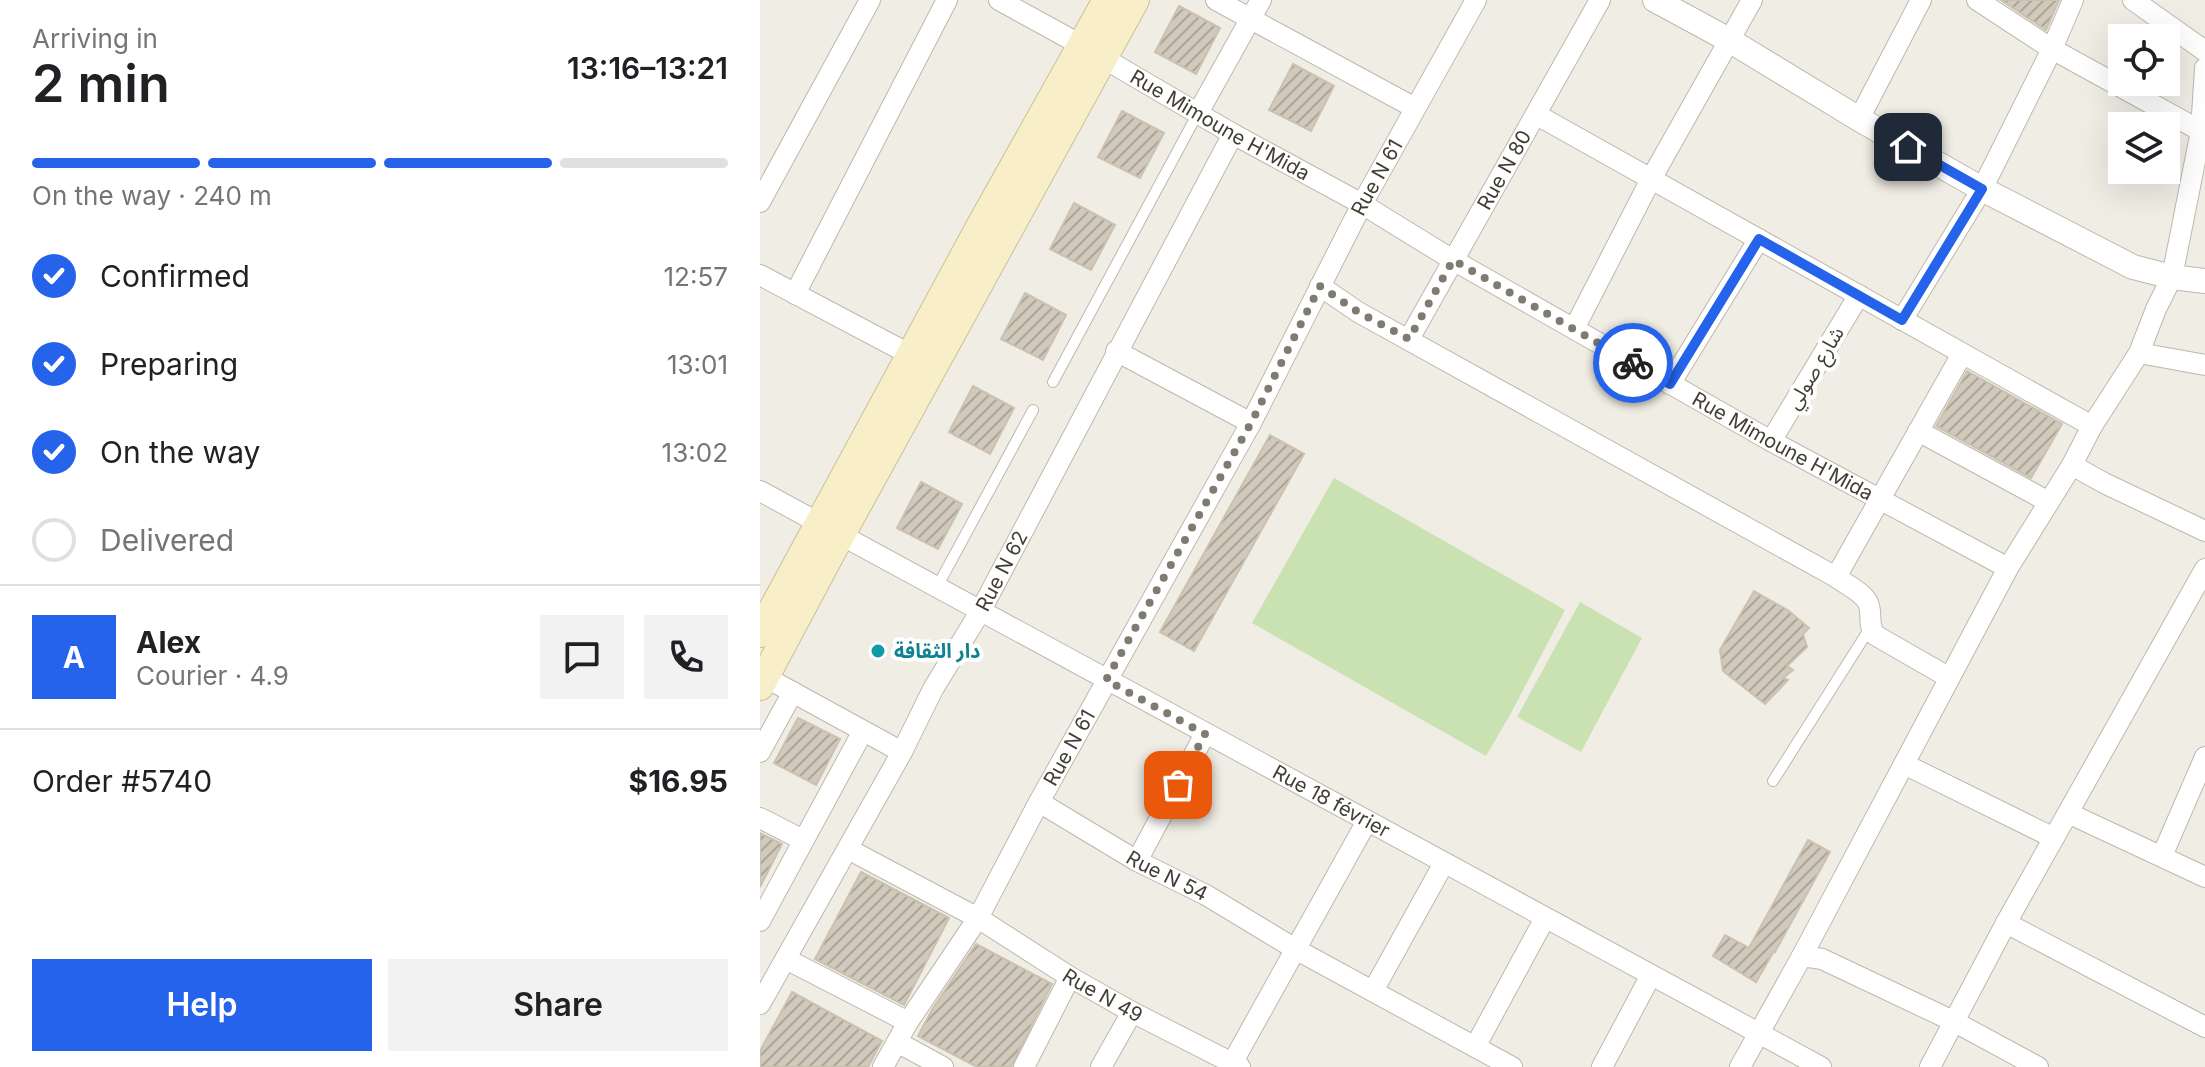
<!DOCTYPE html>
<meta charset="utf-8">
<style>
body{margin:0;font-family:Inter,"Noto Sans Arabic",sans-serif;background:#f2f2f2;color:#202124;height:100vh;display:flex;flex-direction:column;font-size:30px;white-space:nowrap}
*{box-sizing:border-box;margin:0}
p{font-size:26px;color:#757577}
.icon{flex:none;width:44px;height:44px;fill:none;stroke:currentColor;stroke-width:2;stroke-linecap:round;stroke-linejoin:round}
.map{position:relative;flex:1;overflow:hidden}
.details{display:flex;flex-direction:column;background:#fff;width:760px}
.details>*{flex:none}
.controls{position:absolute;left:1348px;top:24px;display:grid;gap:16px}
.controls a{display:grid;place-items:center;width:72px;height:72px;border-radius:0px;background:#fff;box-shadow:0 8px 32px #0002;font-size:40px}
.pin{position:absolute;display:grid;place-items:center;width:68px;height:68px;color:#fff;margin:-34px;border-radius:16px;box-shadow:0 4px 12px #0006}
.courier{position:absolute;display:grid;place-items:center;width:80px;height:80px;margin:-40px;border:6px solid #2563eb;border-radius:50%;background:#fff;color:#222;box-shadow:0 2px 10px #0007}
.headline em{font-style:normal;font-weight:600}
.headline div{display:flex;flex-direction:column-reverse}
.headline{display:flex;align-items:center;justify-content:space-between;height:136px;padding:0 32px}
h1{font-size:52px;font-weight:600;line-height:60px}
.bar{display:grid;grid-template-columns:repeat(4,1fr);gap:12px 8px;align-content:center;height:96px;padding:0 32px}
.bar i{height:10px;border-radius:6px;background:#e0e0e0}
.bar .on{background:#2563eb}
.bar p{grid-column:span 4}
.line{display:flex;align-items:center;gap:20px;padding:0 32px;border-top:2px solid #e0e0e0}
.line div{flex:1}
.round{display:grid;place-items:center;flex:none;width:84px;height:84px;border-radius:0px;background:#f2f2f2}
ol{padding:0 32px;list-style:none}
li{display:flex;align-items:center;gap:24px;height:88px}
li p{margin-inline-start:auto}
li .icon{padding:8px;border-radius:50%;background:#2563eb;color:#fff;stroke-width:4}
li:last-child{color:#757577}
li i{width:44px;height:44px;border:4px solid #e0e0e0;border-radius:50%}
.action{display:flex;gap:16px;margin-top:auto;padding:16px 32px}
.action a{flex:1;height:92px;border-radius:0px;background:#2563eb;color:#fff;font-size:32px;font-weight:600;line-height:92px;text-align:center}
.action a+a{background:#f2f2f2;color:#202124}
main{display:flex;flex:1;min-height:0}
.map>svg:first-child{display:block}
.grass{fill:#cae1b2}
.building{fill:url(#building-hatch);stroke:#cbc1b0;stroke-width:2}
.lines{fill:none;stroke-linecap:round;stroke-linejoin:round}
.service-casing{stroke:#beb8ac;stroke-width:12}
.minor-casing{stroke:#beb8ac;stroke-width:22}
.tertiary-casing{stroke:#beb8ac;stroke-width:26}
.secondary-casing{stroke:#cbc199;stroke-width:30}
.service{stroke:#fff;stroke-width:10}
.minor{stroke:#fff;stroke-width:20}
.tertiary{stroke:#fff;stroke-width:24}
.secondary{stroke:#f8eec8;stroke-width:28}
.done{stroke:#7f7b73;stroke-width:8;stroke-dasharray:0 14.4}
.route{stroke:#2563eb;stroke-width:10}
.culture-dot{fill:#0f9aa8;stroke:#fff;stroke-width:3}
.labels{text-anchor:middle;stroke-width:8;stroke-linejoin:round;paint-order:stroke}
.street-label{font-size:20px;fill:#423e35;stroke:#fff}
.culture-label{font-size:20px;font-weight:bold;fill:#0d838f;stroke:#fff;text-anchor:start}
</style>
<main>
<section class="details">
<div class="headline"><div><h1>2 min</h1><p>Arriving in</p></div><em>13:16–13:21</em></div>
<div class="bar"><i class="on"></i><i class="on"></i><i class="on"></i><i></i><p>On the way · 240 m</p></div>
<ol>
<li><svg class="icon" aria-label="check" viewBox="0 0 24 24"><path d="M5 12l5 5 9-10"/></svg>Confirmed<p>12:57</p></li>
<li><svg class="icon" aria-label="check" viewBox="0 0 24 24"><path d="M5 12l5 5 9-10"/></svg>Preparing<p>13:01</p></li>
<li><svg class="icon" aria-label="check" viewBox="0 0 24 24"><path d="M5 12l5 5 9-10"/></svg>On the way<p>13:02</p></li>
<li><i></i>Delivered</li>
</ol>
<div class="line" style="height:144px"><b class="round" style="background:#2563eb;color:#fff">A</b><div><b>Alex</b><p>Courier · 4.9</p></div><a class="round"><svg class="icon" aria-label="chat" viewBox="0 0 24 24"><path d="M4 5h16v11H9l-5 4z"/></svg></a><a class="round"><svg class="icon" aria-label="phone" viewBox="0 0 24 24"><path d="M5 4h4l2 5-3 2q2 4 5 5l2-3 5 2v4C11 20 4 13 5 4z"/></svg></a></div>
<div class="line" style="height:104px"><div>Order #5740</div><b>$16.95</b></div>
<div class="action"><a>Help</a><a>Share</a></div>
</section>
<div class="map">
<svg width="1445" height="1067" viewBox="0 0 1445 1067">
<defs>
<pattern id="building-hatch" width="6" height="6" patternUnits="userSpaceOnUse" patternTransform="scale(2)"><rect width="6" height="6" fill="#d1c9bc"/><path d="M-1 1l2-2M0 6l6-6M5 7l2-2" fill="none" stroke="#aba59a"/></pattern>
</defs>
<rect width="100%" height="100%" fill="#f0ede5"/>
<!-- grass -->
<g class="grass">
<polygon points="574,478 805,610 750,715 726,756 492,623"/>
<polygon points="820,602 882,638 821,752 757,717"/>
</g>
<!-- building -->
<g class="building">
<polygon points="1241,0 1299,0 1286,30"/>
<polygon points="419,6 460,28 436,74 395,52"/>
<polygon points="533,64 574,86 551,131 509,110"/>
<polygon points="362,111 404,133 380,178 338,157"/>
<polygon points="314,203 355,225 331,270 290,249"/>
<polygon points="265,293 306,315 283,360 241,339"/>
<polygon points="1207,371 1302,424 1271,478 1176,426"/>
<polygon points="213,386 254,408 230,454 189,432"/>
<polygon points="510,435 544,454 434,651 400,632"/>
<polygon points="161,482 202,504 178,549 137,528"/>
<polygon points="994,591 1029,611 1049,628 1043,634 1047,647 1027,666 1033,670 1023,678 1028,680 1005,704 963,671 960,650"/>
<polygon points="38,718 80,739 56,785 14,763"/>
<polygon points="0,833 22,844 0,887"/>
<polygon points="1048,840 1070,852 1015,952 1014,951 996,982 953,956 965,935 989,948"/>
<polygon points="101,872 189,918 144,1005 55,959"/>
<polygon points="216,944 292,984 251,1067 217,1067 158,1036 173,1008"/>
<polygon points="32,992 122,1041 108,1067 0,1067 0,1051"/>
</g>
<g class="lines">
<defs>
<g id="service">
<polyline points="293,382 438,113"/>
<polyline points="177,587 273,410"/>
<polyline points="1013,781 1110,628"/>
</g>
<g id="minor">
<path id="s1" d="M239,0L321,45L473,134L602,204L693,260L1011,441L1248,568"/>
<polyline points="456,0 655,108"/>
<polyline points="1217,0 1292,49 1441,131"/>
<polyline points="1373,0 1445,51"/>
<polyline points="438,113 501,0"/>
<polyline points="777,115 1332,426"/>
<polyline points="1099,119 1161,0"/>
<polyline points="0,202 110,0"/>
<polyline points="0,275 151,355"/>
<path d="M560,286L598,312L1076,577C1085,584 1103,592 1108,603C1113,614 1107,624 1115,635L1188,677"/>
<polyline points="35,294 187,0"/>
<polyline points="1142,320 1222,189 1292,49 1313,0"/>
<polyline points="814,329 891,179 992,0"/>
<path id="s2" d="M649,339L840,0"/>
<polyline points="356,351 491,423"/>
<polyline points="1379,353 1445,365"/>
<polyline points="910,384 999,239"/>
<polyline points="1158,431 1289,502"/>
<polyline points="1011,441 1099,295"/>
<polyline points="1312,465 1344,483 1445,531"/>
<path id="s3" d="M0,491L1061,1067"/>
<polyline points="1076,577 1202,354"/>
<polyline points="5,677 142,752"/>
<polyline points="0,752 33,692"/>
<polyline points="1144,764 1294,838"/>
<path id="s4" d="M279,802L377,861L446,895L537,950L752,1067"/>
<polyline points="1308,813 1445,877"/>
<polyline points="0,818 43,840"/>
<path id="s5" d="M88,849L218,918L310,977L372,1012L480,1067"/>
<polyline points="1402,856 1445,757"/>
<polyline points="377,861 445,734"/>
<polyline points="0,921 103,731"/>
<polyline points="1246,923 1445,1027"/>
<polyline points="1042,956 1062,959 1193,1021 1278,1067"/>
<polyline points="26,959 148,1022"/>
<polyline points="613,991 684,863"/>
<path id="s6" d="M0,1004L142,752L173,689L220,612L473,134"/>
<polyline points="137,1042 183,1067"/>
<polyline points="715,1047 785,918"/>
<path id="s7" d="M123,1067L148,1022L218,918L279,802L491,423L602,204L716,0"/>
<polyline points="264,1067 310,977"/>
<polyline points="341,1067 372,1012"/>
<polyline points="470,1067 607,821"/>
<polyline points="842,1067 891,975"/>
<polyline points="980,1067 1042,956 1248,568 1312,465 1332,426 1379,353 1396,309 1412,277 1441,131 1445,68"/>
<polyline points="1170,1067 1246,923 1445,569"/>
</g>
<polyline id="tertiary" points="895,0 969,40 1099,119 1222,189 1373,267 1412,277 1445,281"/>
<g id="secondary">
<polyline points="0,633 220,227 347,0"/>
<polyline points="0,686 80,536 375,0"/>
</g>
</defs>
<!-- service casing -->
<use href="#service" class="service-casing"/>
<!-- minor casing -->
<use href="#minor" class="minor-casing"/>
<!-- tertiary casing -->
<use href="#tertiary" class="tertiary-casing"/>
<!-- secondary casing -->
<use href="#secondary" class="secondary-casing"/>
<!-- service -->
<use href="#service" class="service"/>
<!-- minor -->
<use href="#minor" class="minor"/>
<!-- tertiary -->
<use href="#tertiary" class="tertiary"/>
<!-- secondary -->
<use href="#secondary" class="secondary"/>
</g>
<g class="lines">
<!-- done -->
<polyline class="done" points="418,785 445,734 346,680 491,423 560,286 598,312 649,339 693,260 873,363"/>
<!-- route -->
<polyline class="route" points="873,363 910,384 999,239 1142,320 1222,189 1148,147"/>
</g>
<!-- markers -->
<circle class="culture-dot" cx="118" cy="651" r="8"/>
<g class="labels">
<!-- street labels -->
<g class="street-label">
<text dy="7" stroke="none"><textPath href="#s1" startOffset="254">Rue Mimoune H'Mida</textPath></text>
<text dy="7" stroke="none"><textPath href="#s2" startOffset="194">Rue N 80</textPath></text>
<text dy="7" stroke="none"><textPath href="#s7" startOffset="1018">Rue N 61</textPath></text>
<text transform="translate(1055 368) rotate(-59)" y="7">شارع صولي</text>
<text dy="7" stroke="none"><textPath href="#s1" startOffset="902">Rue Mimoune H'Mida</textPath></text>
<text dy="7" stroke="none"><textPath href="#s6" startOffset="496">Rue N 62</textPath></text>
<text dy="7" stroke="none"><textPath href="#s7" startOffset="370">Rue N 61</textPath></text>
<text dy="7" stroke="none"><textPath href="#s3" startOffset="650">Rue 18 février</textPath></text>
<text dy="7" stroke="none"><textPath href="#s4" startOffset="148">Rue N 54</textPath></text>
<text dy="7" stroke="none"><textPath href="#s5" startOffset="294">Rue N 49</textPath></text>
</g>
<!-- culture labels -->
<g class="culture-label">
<text x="134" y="658">دار الثقافة</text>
</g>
</g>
</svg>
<div class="controls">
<a><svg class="icon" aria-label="locate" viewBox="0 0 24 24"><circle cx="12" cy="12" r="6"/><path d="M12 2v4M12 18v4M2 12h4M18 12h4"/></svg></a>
<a><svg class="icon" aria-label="layers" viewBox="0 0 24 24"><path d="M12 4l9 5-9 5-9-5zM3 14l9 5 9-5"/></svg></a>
</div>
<div class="pin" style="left:418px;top:785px;background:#ea580c"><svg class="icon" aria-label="bag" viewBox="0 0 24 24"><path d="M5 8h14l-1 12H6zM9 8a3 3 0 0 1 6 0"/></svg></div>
<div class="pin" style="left:1148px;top:147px;background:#1f2937"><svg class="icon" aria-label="home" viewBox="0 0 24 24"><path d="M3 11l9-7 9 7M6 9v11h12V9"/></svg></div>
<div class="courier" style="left:873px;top:363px"><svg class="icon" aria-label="bike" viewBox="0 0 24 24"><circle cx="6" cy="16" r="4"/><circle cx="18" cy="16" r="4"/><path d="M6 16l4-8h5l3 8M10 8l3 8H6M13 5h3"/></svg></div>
</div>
</main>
